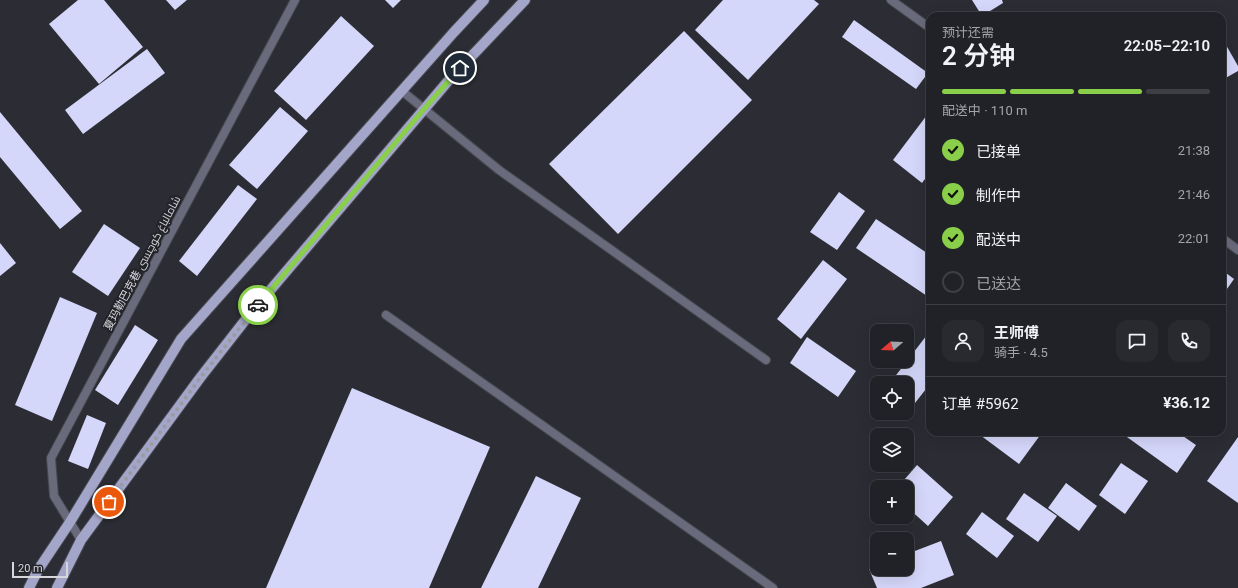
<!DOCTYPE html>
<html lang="zh">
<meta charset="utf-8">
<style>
body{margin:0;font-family:Roboto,Cairo,"Noto Sans SC",sans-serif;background:#292a2f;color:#f1f3f6;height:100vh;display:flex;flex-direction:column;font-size:15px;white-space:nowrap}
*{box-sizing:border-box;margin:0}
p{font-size:13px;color:#a2a4a7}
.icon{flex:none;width:22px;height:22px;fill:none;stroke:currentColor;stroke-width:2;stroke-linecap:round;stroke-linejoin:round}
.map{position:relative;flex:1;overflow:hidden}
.drawer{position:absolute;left:926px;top:12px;width:300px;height:424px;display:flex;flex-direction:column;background:#212227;border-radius:12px;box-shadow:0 4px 16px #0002,0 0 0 1px #3e3f44}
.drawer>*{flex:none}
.needle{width:26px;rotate:251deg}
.fabs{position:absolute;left:870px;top:324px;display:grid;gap:8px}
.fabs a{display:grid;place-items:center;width:44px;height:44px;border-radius:8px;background:#212227;box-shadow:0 4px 16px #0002,0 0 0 1px #3e3f44;font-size:20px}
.scale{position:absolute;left:12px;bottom:10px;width:56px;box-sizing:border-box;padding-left:4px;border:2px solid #d6d6db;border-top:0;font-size:11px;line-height:14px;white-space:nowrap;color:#d6d6db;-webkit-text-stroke:3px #23232a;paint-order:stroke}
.pin{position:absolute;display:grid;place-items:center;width:34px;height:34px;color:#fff;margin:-17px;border:2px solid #fff;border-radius:50%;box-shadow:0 1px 4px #0007}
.courier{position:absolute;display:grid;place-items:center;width:40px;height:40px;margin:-20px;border:3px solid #89cf49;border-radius:50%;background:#fff;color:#222;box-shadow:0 1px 5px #0007}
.headline em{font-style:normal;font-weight:600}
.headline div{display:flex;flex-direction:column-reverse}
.headline{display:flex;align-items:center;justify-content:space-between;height:68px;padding:0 16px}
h1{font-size:26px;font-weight:600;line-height:30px}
.bar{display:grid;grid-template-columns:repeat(4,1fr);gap:6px 4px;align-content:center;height:48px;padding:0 16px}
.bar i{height:5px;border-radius:3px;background:#3e3f44}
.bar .active{background:#89cf49}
.bar p{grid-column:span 4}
.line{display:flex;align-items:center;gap:10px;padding:0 16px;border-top:1px solid #3e3f44}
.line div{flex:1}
.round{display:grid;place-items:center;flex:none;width:42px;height:42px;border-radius:12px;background:#292a2f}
ol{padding:0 16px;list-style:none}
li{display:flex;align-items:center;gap:12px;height:44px}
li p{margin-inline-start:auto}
li .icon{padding:4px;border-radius:50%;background:#89cf49;color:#111;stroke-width:4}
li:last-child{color:#a2a4a7}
li i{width:22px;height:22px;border:2px solid #3e3f44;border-radius:50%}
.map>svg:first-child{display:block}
.building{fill:#d5d7fa}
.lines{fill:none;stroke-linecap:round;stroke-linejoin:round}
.service-casing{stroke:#47484f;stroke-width:10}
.minor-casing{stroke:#47484f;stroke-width:10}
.primary-casing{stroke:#47484f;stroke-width:12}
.service{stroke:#696a7b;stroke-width:8}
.minor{stroke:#696a7b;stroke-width:8}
.primary{stroke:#a3a5c9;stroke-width:10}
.done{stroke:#9a9ba1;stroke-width:4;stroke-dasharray:0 7.2}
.route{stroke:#89cf49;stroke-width:5}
.labels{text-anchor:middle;stroke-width:4;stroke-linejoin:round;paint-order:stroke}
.street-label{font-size:11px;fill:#d6d6db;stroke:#23232a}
</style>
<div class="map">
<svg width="1238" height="588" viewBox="0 0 1238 588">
<rect width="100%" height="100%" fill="#2c2d34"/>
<!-- building -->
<g class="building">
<polygon points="78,0 104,0 143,47 99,84 49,24"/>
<polygon points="166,0 187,0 175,10"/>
<polygon points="385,0 401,0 393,8"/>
<polygon points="723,0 814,0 819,4 748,80 695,30"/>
<polygon points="972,0 1002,0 1003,3 982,16"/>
<polygon points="341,16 374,46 306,120 274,91"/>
<polygon points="854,20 928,73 916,89 842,37"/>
<polygon points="684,31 752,100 618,234 549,164"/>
<polygon points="1222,38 1238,66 1238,71 1222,80"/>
<polygon points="147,49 165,73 83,134 65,110"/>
<polygon points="280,107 308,131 257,189 229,165"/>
<polygon points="930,111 930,172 922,183 893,160"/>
<polygon points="0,112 82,211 60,229 0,157"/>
<polygon points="238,185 257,199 197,276 179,261"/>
<polygon points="839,192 865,211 837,250 810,232"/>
<polygon points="876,219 930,255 930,298 856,248"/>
<polygon points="104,224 140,248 108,296 72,272"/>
<polygon points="0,243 16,263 0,276"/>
<polygon points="823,260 847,279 801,339 777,319"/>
<polygon points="1222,270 1234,279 1222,296"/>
<polygon points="60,297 97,313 52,421 15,405"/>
<polygon points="135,325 158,340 118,405 95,390"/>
<polygon points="930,331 930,384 915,403 907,397 907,383 890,383"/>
<polygon points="807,337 856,371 838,397 790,363"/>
<polygon points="352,388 490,447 429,588 266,588"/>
<polygon points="87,415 106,423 88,469 68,461"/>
<polygon points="976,432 1038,432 1041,434 1019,464"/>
<polygon points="1120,432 1177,432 1196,445 1177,473"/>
<polygon points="1238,437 1238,503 1207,481"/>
<polygon points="1121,463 1148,481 1125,514 1099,495"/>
<polygon points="917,465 953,497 928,526 907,507 907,487 898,487"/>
<polygon points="536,476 581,498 538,588 481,588"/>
<polygon points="1066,483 1097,506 1079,531 1048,508"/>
<polygon points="1024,493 1057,516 1038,542 1006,519"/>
<polygon points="982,512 1014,536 997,558 966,534"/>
<polygon points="941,541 954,575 921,588 877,588 869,569 877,566 877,569 907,569 907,554"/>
</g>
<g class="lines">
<defs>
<polyline id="service" points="386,315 773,588"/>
<g id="minor">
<polyline points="891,0 930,28"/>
<polyline points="402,91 499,170 766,360"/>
<polyline points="1222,238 1238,250"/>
<polyline points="81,540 54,496 51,458 295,0"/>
</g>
<g id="primary">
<polyline points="29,588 38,570 70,522 181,339 454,32 484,0"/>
<polyline points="57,588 81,540 200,378 250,314 449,80 525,0"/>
</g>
</defs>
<!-- service casing -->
<use href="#service" class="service-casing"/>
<!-- minor casing -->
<use href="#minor" class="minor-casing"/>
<!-- primary casing -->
<use href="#primary" class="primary-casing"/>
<!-- service -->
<use href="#service" class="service"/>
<!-- minor -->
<use href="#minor" class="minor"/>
<!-- primary -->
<use href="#primary" class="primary"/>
</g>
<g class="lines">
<!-- done -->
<polyline class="done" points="109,502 200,378 258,305"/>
<!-- route -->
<polyline class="route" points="258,305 424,109 460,68"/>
</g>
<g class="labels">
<!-- street labels -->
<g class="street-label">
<text transform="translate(142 263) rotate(-62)" y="4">夏玛勒巴克巷 شامالباغ كوچىسى</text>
</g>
</g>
</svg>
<div class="fabs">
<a><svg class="needle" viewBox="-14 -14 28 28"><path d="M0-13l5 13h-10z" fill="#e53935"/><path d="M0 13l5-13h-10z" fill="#a2a4a7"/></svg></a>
<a><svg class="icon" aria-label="locate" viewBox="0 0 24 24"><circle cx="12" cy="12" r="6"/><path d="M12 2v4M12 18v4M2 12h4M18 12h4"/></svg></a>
<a><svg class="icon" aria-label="layers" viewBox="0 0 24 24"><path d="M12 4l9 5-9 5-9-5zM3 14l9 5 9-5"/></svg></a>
<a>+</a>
<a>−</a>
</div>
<div class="scale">20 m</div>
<div class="pin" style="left:109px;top:502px;background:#ea580c"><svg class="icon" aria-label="bag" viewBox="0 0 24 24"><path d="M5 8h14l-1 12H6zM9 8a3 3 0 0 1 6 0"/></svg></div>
<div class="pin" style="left:460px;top:68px;background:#1f2937"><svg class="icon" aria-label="home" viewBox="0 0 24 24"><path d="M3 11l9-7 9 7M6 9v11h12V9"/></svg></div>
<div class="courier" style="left:258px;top:305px"><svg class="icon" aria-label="car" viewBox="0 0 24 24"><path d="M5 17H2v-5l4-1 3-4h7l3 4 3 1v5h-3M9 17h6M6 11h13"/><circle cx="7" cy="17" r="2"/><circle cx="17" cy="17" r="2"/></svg></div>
<section class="drawer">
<div class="headline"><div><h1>2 分钟</h1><p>预计还需</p></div><em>22:05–22:10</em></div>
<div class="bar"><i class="active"></i><i class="active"></i><i class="active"></i><i></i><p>配送中 · 110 m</p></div>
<ol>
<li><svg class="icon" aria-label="check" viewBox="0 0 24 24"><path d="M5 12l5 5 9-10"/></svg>已接单<p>21:38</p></li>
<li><svg class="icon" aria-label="check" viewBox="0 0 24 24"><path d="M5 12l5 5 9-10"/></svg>制作中<p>21:46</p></li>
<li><svg class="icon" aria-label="check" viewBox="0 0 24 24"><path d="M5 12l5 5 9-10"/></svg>配送中<p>22:01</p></li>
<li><i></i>已送达</li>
</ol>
<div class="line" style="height:72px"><a class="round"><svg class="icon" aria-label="person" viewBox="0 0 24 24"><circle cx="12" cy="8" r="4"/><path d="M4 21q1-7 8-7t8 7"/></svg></a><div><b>王师傅</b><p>骑手 · 4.5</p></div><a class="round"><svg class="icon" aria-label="chat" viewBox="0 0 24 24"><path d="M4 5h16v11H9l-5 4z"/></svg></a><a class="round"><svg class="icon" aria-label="phone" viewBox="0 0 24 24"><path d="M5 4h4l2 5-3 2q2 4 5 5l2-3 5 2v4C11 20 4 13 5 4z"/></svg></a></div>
<div class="line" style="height:52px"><div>订单 #5962</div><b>¥36.12</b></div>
</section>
</div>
